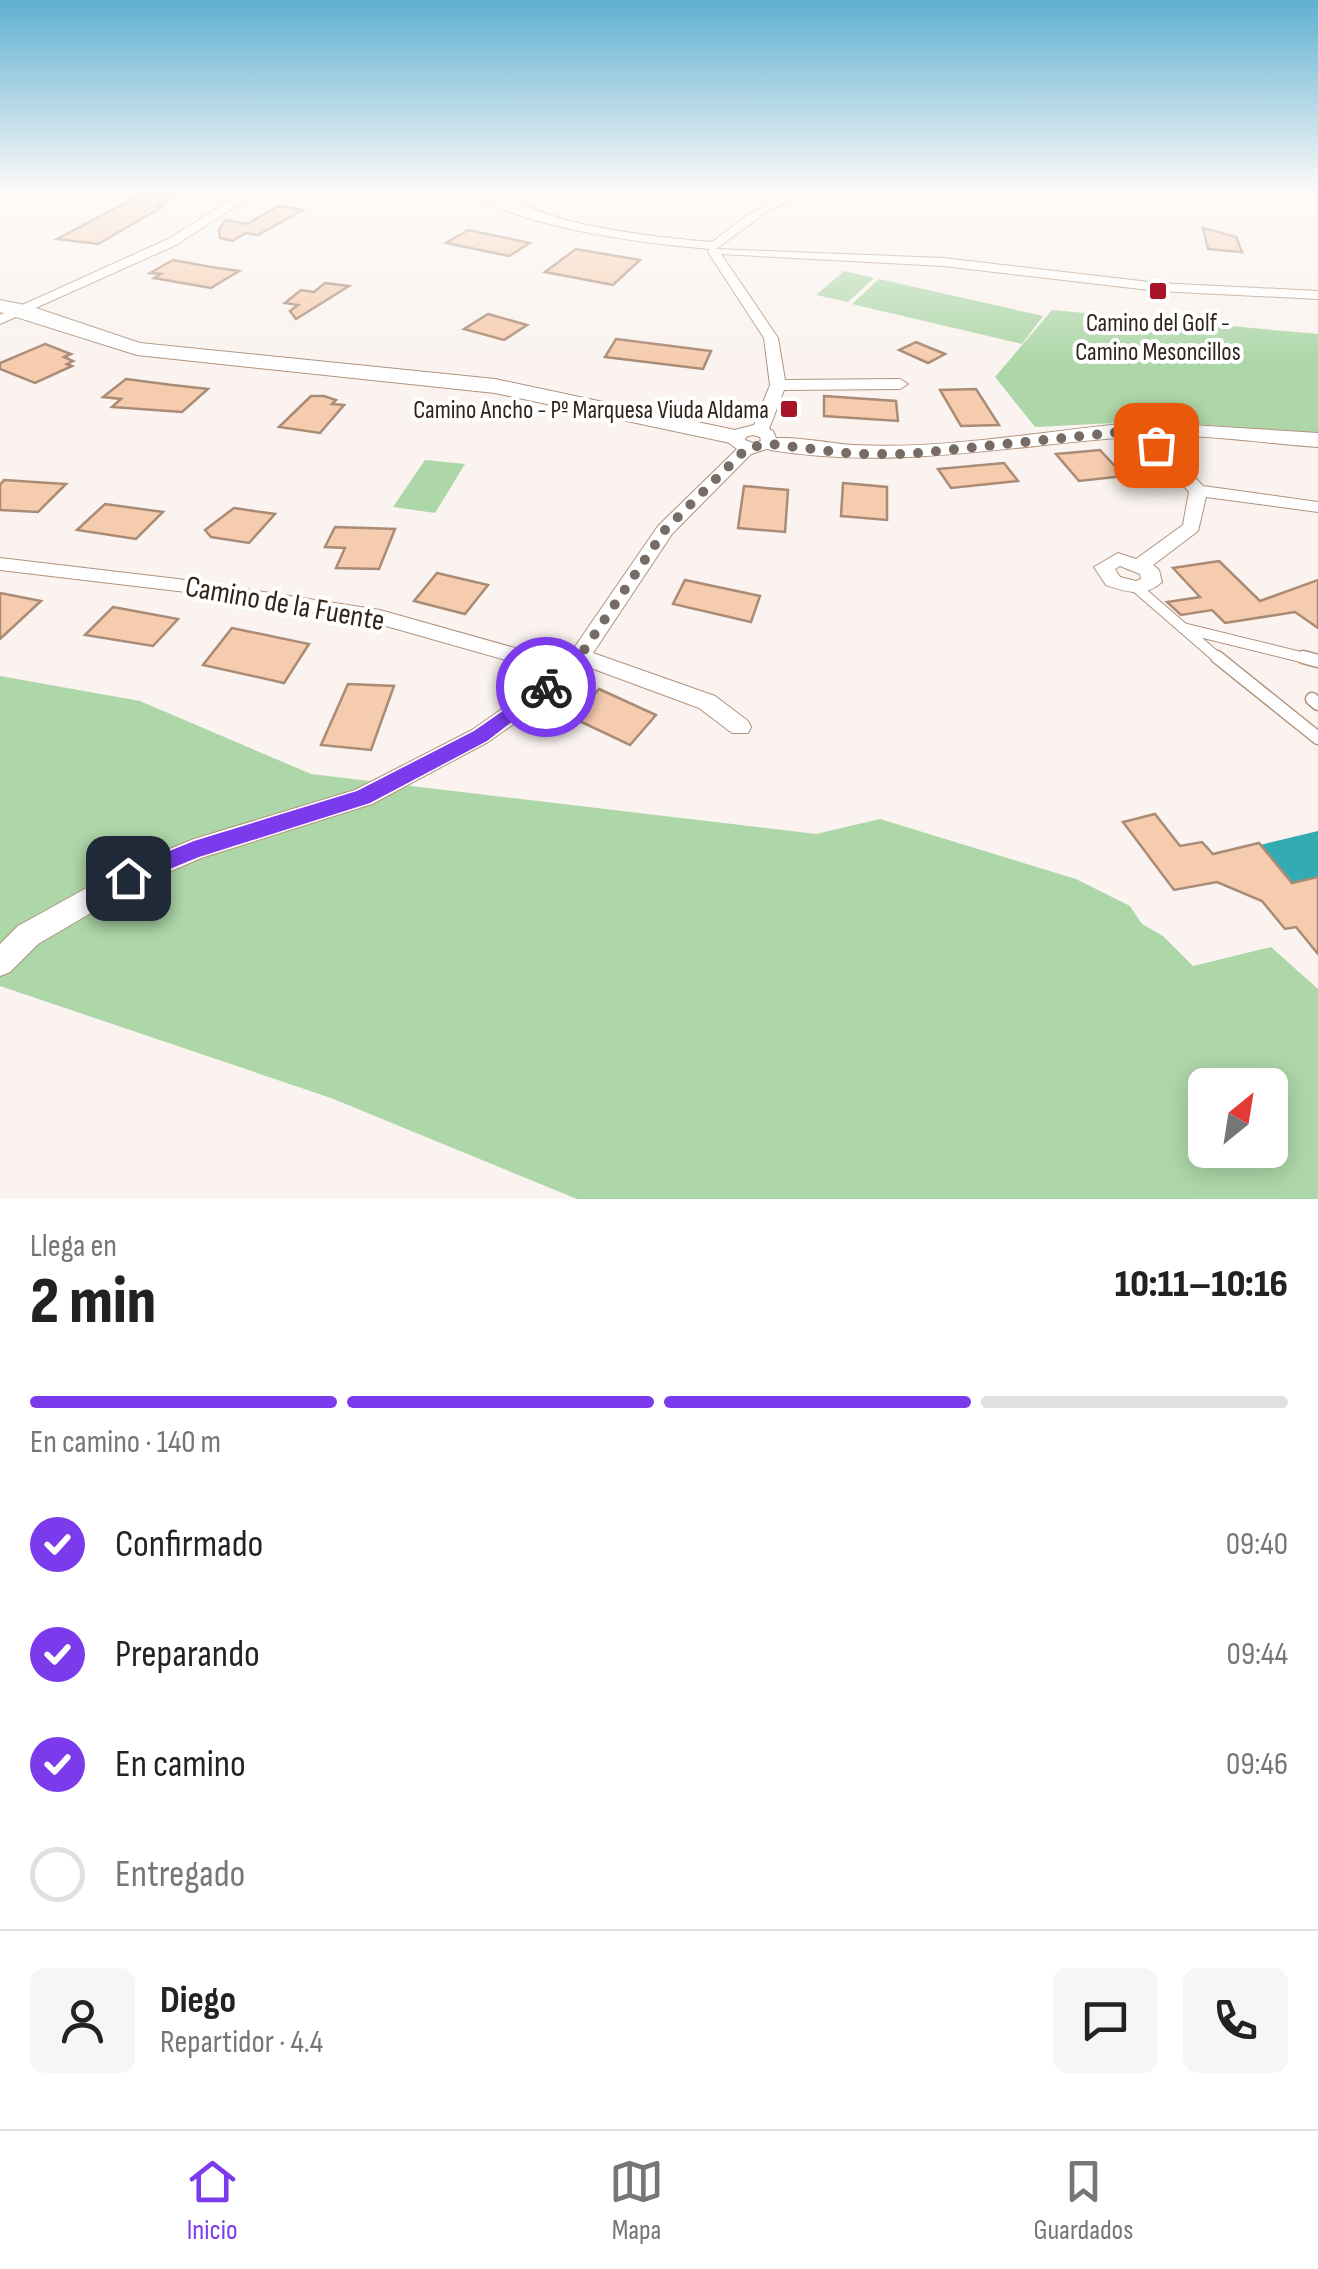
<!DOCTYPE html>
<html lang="es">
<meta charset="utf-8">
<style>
body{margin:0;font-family:"Sofia Sans Condensed",sans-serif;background:#f6f6f6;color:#222;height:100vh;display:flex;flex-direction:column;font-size:38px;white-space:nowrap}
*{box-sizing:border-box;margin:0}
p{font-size:32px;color:#767676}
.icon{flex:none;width:55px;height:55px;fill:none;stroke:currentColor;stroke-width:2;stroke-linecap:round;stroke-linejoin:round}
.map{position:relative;height:1199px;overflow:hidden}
.drawer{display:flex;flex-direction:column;background:#fff;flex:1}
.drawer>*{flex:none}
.needle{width:65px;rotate:30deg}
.buttons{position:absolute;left:1188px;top:1068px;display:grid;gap:20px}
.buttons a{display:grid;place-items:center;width:100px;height:100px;border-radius:15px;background:#fff;box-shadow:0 5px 25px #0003;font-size:50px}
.pin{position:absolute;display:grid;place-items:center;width:85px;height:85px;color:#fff;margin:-42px;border-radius:20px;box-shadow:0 5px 15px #0006}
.courier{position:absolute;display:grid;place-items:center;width:100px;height:100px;margin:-50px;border:8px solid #7c3aed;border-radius:50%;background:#fff;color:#222;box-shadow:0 2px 12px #0007}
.head em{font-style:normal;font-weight:800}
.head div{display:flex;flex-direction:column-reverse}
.head{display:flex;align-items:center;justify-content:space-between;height:170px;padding:0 30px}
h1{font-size:65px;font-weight:800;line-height:75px}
.bar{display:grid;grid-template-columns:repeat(4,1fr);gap:15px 10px;align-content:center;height:120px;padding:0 30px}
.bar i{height:12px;border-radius:8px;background:#e0e0e0}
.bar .active{background:#7c3aed}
.bar p{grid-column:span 4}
.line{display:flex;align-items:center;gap:25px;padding:0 30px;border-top:2px solid #e0e0e0}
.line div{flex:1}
.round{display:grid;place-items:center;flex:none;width:105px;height:105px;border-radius:15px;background:#f6f6f6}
ol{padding:0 30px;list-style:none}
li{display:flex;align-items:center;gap:30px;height:110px}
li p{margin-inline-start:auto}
li .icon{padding:10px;border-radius:50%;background:#7c3aed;color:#fff;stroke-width:4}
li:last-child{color:#767676}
li i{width:55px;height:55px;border:5px solid #e0e0e0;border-radius:50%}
.dock{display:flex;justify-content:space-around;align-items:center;height:140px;border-top:2px solid #e0e0e0;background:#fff;font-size:28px;color:#767676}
.dock a{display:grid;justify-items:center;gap:5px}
.dock .active{color:#7c3aed}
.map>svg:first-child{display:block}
.green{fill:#aed7a9;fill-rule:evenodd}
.water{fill:#32abb2}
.building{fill:#f6ccae;stroke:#aa8b75;stroke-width:2.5}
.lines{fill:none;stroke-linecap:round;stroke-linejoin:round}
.lane-far1-casing{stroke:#b2937c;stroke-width:12}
.lane-casing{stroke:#b2937c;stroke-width:15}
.street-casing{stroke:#b2937c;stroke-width:2}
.secondary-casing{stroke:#b2937c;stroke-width:2}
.lane-far1{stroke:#fff;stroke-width:10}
.lane{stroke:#fff;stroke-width:12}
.street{fill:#fff;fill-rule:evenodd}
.secondary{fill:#fff;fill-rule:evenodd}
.route{fill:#7c3aed}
.done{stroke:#776c65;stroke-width:10;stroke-dasharray:0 18}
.poi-dot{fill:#a91426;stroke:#fff;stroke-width:4}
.labels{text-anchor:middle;stroke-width:8;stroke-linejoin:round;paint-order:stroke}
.far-poi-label{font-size:25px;fill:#30241b;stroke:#fff}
.street-label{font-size:30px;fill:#30241b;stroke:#fff}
</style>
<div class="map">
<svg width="1318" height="1199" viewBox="0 0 1318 1199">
<rect width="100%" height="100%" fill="#faf3ef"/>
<!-- green -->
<g class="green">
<polygon points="844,271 874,278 848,302 816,295"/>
<polygon points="879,279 1043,316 1022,344 852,304"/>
<polygon points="1052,310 1318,334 1318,433 1154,421 1035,427 995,377"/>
<polygon points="425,460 465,464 435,513 393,507"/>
<path d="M0,676L140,701L311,774L816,834L880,819L1076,879L1130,906L1142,924L1163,936L1193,966L1271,947L1318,989V1199H577L331,1098L0,986ZM1205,1085H1270V1150H1205Z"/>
</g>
<!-- water -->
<polygon class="water" points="1318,831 1318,877 1292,883 1260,845"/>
<!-- building -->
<g class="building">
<polygon points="146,192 180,192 158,205 164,206 98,244 57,239"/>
<polygon points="278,206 303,210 258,235 246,233 232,241 220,238 219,229 226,220 247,224"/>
<polygon points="1203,228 1236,237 1242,252 1208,249"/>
<polygon points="468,230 530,243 509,256 446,243"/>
<polygon points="576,249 640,260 613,285 545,272"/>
<polygon points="173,260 211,267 239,271 211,288 154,278 161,274 150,273"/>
<polygon points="325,283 349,286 296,319 290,311 298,305 285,303 301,290 314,292"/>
<polygon points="488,314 527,325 504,340 464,329"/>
<polygon points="616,339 711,351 703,369 605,357"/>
<polygon points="916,342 923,345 945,354 928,363 899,350"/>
<polygon points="45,344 71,354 64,357 73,361 67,364 72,366 35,383 0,369 0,363"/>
<polygon points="126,379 172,385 208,389 182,412 112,407 121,399 103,397"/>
<polygon points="976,389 999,425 961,426 940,390"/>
<polygon points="311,396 324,396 336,400 332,404 344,405 320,433 279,427"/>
<polygon points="824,396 896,401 898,421 824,416"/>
<polygon points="1100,450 1124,476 1079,481 1056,454"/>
<polygon points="1004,463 1018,481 951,488 938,469"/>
<polygon points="4,480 66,484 38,512 0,510 0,485"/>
<polygon points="843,483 887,487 887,520 841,516"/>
<polygon points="744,486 788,490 785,532 738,528"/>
<polygon points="105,504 163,512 136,539 77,530"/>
<polygon points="234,508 275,514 249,543 211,537 205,530"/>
<polygon points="335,527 395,529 379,569 336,568 345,548 325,547"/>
<polygon points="1219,561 1260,601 1318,580 1318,628 1295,612 1225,623 1212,610 1181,615 1167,602 1200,597 1173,568"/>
<polygon points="437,573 488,585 465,614 414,601"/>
<polygon points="685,580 760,596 751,622 673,604"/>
<polygon points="0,593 41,601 0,639"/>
<polygon points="113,607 178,619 153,646 85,635"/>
<polygon points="232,628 309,644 284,683 203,665"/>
<polygon points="348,684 394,686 371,750 321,745"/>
<polygon points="599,689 656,715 630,745 573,718"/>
<polygon points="1155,814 1180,846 1202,842 1213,854 1259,843 1292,883 1318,877 1318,954 1296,927 1285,929 1262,901 1217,882 1174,890 1123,822"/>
</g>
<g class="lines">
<defs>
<g id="lane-far1">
<polyline points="1137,588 1220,660"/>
<polyline points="1183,628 1313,660"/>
</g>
<g id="lane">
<polyline points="1217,657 1318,738"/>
<polyline points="1303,657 1318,661"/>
<polyline points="1312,699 1318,704"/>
</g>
<g id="street">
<polygon points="253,192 267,192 236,206 176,245 0,324 0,315 168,239 228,202"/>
<path d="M470,192C501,192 535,212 566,220C614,232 663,238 712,242C742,220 772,192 810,192L771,209L716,249L943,258L1158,283L1318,291V299L1158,291L943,266L721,254L778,338L785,380L900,379L908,384L900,389L784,390L769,429L773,431L778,443L776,446L751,454L672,534L593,653L715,696L748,721L751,727L748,733H732L699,708L583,665L535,709L488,742L372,804L201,858L137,886L38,944L10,972L0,976V944L18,926L119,870L194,839L355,790L472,730L519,697L548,672L379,624L186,592L0,570V558L186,580L380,610L561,661L572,651L658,526L737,449L729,443L731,431L754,425L770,385L764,338L708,252L710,249C647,244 519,228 470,192ZM753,435L760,437L761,441L753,443L745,440V437Z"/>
<path d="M1140,424L1146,426L1203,486L1318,502V512L1206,497L1198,531L1153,565L1159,570L1162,582C1144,598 1127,592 1106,585L1094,567L1118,553L1136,559L1183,525L1189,492L1134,432L1132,429ZM1120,566L1140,574L1141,579L1136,581L1120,577L1115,569Z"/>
</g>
<g id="secondary">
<polygon points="0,300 30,306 140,343 495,379 735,430 747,437 735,444 495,393 137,355 0,312"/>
<path d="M1143,422L1318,433V447C1260,443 1201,433 1143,436C1015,444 899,471 770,450L758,443C769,431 833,444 853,445C950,450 1047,430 1143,422Z"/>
</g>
</defs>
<!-- lane-far1 casing -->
<use href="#lane-far1" class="lane-far1-casing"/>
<!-- lane casing -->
<use href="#lane" class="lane-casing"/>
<!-- street casing -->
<use href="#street" class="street-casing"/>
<!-- secondary casing -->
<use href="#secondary" class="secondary-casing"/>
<!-- lane-far1 -->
<use href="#lane-far1" class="lane-far1"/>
<!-- lane -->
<use href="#lane" class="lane"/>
<!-- street -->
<use href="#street" class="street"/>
<!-- secondary -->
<use href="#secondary" class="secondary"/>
</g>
<!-- sky -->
<linearGradient id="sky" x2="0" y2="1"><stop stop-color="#5fb0d2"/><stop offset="0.53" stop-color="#fdfaf8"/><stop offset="1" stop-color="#fdfaf8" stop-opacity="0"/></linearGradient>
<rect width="1318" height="360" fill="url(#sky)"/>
<!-- route -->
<polygon class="route" points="546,681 555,687 552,691 487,741 370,803 199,857 128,886 117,878 120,871 194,841 357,791 474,731"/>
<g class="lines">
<!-- done -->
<polyline class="done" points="546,687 580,656 665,530 747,448 770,444 854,454 909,454 1140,430 1156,445"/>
</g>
<!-- markers -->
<g class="poi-dot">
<rect x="1148" y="281" width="20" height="20" rx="5"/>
<rect x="779" y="399" width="20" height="20" rx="5"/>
</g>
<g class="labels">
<!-- far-poi labels -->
<g class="far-poi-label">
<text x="1158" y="331">Camino del Golf -<tspan x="1158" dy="29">Camino Mesoncillos</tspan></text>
<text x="769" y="418" text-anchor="end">Camino Ancho - Pº Marquesa Viuda Aldama</text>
</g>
<!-- street labels -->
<g class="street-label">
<text transform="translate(285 603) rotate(10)" y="10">Camino de la Fuente</text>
</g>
</g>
</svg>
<div class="buttons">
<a><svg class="needle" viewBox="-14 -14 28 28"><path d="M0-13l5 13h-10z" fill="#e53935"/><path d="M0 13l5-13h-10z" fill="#767676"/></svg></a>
</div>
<div class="pin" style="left:1156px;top:445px;background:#ea580c"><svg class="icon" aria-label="bag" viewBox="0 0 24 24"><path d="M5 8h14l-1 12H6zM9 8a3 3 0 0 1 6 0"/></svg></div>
<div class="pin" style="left:128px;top:878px;background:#1f2937"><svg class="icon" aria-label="home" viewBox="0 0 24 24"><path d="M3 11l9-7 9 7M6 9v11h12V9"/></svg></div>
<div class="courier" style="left:546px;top:687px"><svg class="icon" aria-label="bike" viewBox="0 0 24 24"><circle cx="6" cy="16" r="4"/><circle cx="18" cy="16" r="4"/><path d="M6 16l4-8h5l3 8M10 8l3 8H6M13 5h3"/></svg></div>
</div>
<section class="drawer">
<div class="head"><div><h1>2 min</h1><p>Llega en</p></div><em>10:11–10:16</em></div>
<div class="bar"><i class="active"></i><i class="active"></i><i class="active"></i><i></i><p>En camino · 140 m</p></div>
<ol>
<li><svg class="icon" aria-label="check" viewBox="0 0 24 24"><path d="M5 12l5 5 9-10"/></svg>Confirmado<p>09:40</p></li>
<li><svg class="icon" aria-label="check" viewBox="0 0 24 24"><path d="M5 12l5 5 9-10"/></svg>Preparando<p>09:44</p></li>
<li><svg class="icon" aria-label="check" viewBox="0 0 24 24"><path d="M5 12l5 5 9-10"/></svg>En camino<p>09:46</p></li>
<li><i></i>Entregado</li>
</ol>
<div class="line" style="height:180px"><a class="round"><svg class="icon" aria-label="person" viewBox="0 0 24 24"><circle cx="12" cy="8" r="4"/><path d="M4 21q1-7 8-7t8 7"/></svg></a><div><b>Diego</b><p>Repartidor · 4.4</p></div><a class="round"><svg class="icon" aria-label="chat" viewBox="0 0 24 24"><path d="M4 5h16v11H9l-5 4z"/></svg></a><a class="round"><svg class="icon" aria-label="phone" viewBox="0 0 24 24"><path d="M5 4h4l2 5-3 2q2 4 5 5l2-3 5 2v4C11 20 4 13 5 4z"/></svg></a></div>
</section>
<nav class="dock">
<a class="active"><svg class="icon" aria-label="home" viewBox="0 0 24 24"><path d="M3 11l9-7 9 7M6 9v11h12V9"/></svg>Inicio</a>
<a><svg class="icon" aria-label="map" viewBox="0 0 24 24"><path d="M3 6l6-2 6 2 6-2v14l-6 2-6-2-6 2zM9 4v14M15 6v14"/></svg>Mapa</a>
<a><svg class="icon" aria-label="saved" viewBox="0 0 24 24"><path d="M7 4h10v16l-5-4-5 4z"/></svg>Guardados</a>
</nav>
